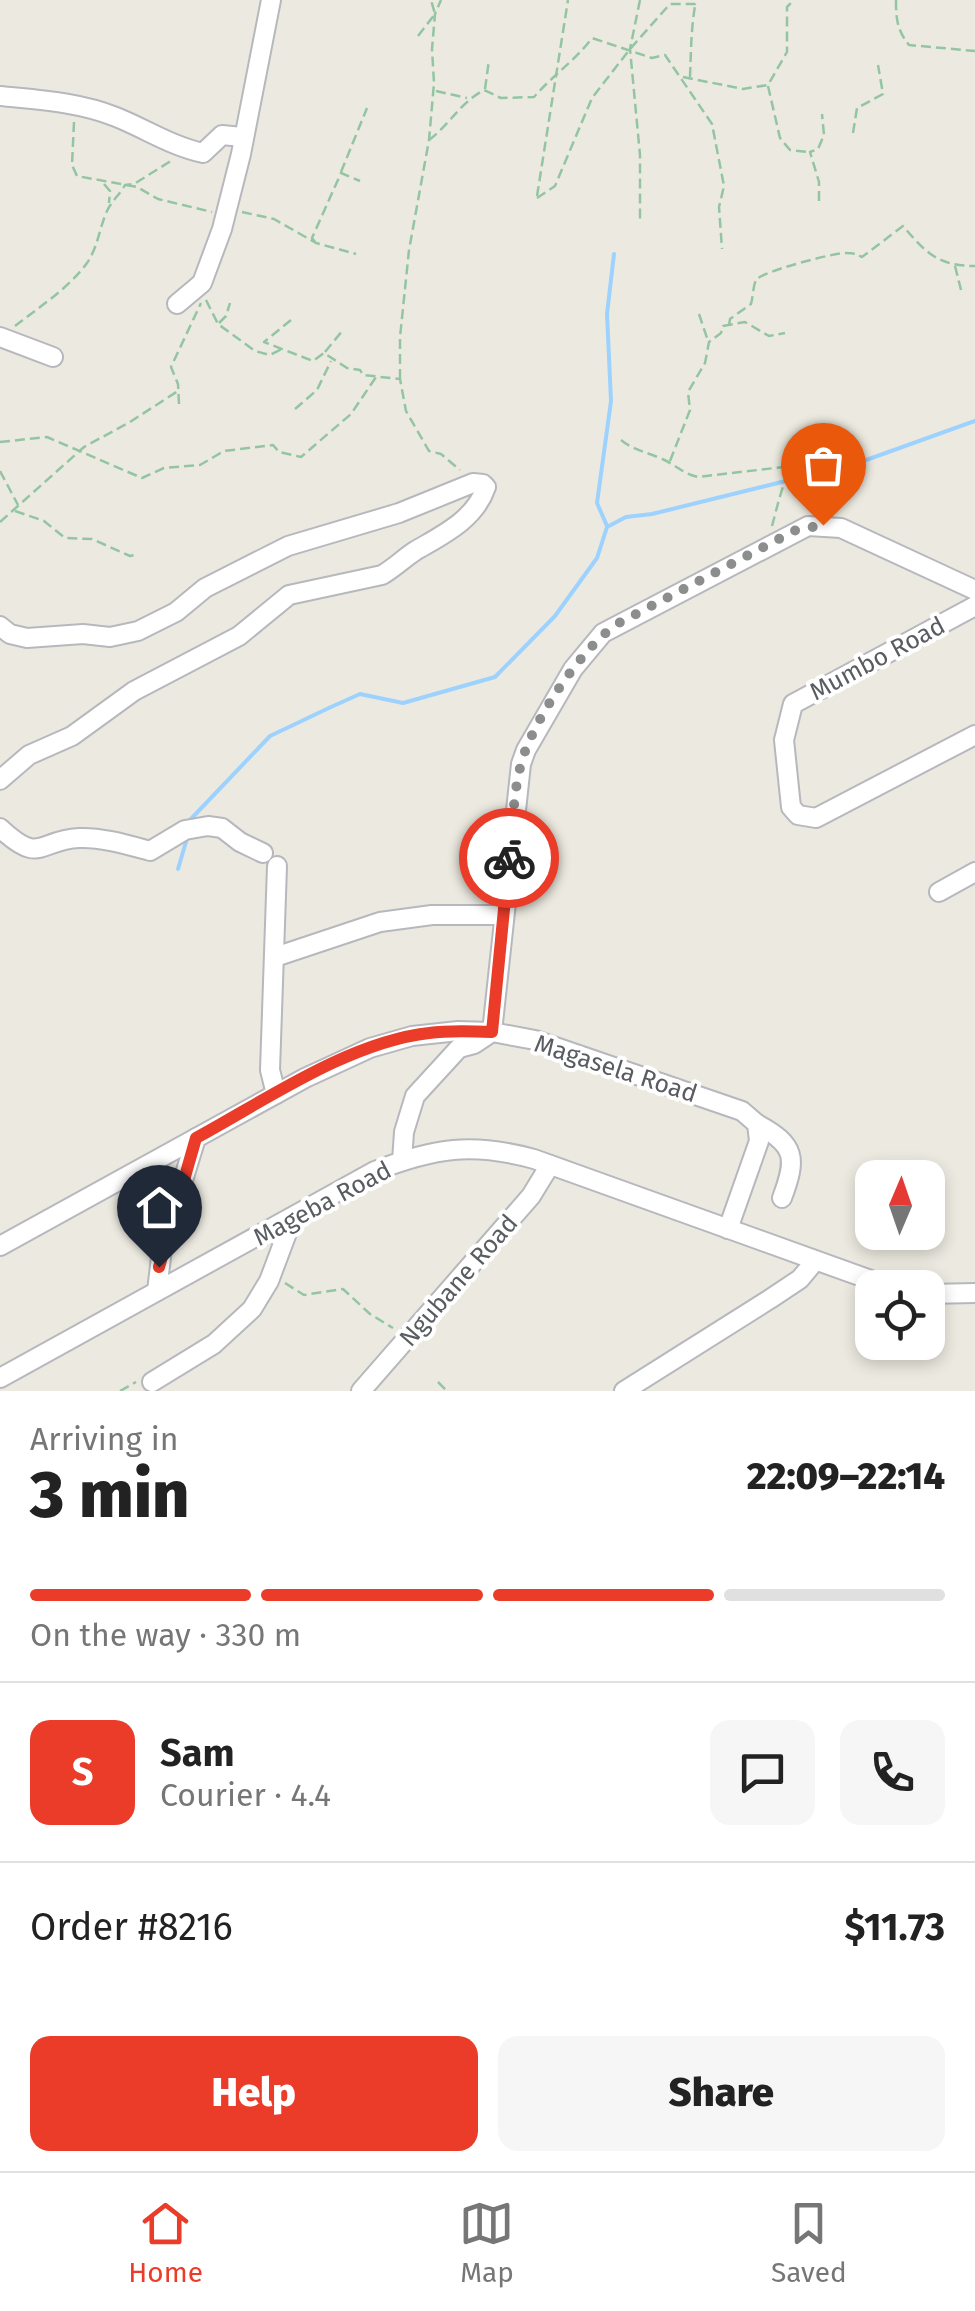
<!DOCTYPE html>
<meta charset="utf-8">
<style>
body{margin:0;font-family:"Fira Sans",sans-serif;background:#f6f6f6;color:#222;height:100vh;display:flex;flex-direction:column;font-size:38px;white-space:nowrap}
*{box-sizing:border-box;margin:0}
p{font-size:32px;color:#767676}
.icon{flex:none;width:55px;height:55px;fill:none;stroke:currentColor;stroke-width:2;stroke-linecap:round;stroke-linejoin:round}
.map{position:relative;height:1391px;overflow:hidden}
.details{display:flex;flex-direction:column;background:#fff;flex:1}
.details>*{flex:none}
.needle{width:65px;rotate:2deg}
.fabs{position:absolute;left:855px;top:1160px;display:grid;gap:20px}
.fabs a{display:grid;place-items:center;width:90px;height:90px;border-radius:20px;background:#fff;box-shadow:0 5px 15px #0003;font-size:50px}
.pin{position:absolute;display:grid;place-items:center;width:85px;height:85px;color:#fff;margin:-102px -42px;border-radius:50% 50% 50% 0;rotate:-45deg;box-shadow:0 0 10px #0007}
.pin .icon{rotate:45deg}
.courier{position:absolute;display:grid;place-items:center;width:100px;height:100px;margin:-50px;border:8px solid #ea3c28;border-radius:50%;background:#fff;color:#222;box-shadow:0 2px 12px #0007}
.head em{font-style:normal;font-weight:800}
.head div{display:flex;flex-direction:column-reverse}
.head{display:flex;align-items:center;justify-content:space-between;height:170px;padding:0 30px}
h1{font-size:65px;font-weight:800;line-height:75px}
.bar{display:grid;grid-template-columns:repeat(4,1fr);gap:15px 10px;align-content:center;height:120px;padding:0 30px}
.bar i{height:12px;border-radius:8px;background:#e0e0e0}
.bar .active{background:#ea3c28}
.bar p{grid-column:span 4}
.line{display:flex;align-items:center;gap:25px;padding:0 30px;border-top:2px solid #e0e0e0}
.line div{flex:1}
.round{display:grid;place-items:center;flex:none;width:105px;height:105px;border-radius:20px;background:#f6f6f6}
.action{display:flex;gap:20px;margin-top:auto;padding:20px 30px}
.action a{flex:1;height:115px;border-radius:20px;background:#ea3c28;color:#fff;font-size:40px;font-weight:800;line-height:115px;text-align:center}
.action a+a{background:#f6f6f6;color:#222}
.menu{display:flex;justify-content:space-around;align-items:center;height:140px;border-top:2px solid #e0e0e0;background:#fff;font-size:28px;color:#767676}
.menu a{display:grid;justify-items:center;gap:5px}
.menu .active{color:#ea3c28}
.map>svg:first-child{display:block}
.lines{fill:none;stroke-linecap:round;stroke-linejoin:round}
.stream{stroke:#9dd2ff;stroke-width:4}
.minor-casing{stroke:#b6b8bd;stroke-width:22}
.path{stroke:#94c5a3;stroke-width:2.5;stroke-dasharray:10 5;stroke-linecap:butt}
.minor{stroke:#fff;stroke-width:18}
.done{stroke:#8c8e8d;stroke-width:10;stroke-dasharray:0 18}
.route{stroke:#ea3c28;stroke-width:12}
.labels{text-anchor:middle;stroke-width:8;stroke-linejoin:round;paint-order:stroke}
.street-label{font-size:25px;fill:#595c61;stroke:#fff}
</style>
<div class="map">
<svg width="975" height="1391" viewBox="0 0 975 1391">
<rect width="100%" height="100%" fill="#eceae0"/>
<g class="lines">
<!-- stream -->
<g class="stream">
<polyline points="607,526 597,503 611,401 607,314 614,254"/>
<polyline points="189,821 270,736 331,707 360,694 403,703 495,677 555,616 597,558 607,527 626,517 652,514 855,464 975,421"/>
<polyline points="178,869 188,835"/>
</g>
<defs>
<g id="minor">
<path d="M0,96C39,100 79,102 116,117C146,129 171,146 203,153L222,135L242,137"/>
<polyline points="177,304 202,283 222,229 241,154 271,0"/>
<polyline points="0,337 53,357"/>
<polyline points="975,606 793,704 784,740 791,807 798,815 816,818 975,735"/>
<path d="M0,626L10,634L27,638L83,634L110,637L138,631L176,612L205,588L288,546L399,513L473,483L483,484L486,487C475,520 442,535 415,551C403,559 394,568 382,575L289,595L239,636L134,691L72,736L29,755L0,780"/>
<path d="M0,828C41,866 38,840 79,838C102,837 128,845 150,851L185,830L208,826L222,828L240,842L263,853"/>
<polyline points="939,892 975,872"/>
<polyline points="275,957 380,922 432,915 503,915"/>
<polyline points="276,1094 270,1070 277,866"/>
<path d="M757,1124C796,1145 797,1158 782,1198"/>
<polyline points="402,1161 404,1132 415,1096 459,1048 474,1044 492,1032 521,764 526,750 573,669 603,633 808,526 841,528 975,590"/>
<polyline points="0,1246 305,1078 370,1048 412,1036 458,1031 492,1032 535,1040 742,1111 757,1124 759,1141 728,1229"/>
<polyline points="157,1291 162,1249 196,1138"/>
<polyline points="928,1294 975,1293"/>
<path d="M0,1378L375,1171C434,1148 472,1142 534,1159L893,1288"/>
<polyline points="152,1382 214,1344 252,1309 269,1281 293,1217"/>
<polyline points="361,1391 531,1196 550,1165"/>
<polyline points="624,1391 770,1299 800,1279 815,1261"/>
</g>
</defs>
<!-- minor casing -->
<use href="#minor" class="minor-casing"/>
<!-- path -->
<g class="path">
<polyline points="640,0 630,49 640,155 640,223"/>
<path d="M896,0C896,19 897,30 909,45L975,51"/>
<polyline points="418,36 435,14 431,0"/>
<polyline points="683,77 743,89 768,85 787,52 787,7 794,0"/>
<path d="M690,77C691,52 691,30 695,6"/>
<polyline points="768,86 780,138 790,150 808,152"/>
<polyline points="485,89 489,60"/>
<polyline points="436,91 467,98"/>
<polyline points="74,122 72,165 77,176 137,187 158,199 212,212"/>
<polyline points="853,133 857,108 883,94 878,65"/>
<path d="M429,140C450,124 460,103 484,90L501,98L534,97C553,75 575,61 592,38L652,58L665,55L712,124L724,186L719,207L722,249"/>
<polyline points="341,172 367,108"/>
<polyline points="104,184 110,191 109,203"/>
<polyline points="537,196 568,0"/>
<polyline points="537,198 555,186 592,98 630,49 670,4 695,4 697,0"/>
<polyline points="819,201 819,182 810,152 818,149 824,135 822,114"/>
<polyline points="242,212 274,219 316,243 356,254"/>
<polyline points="315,242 312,238 341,173 360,181"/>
<polyline points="955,266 961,290"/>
<polyline points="206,300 218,324 255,351 270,355 284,348"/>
<polyline points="699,314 708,341"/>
<polyline points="291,320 264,342 313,361 324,353 347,368 360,370 363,375 400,379 406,411 429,451 441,454 460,470"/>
<polyline points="219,323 226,316 230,303"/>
<path d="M729,325L730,319L751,304C753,297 753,286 756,280C760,272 836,252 847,253C855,253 855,254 862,257L903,226C926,253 938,266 975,266"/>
<path d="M15,326C39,307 68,289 87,263C98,247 99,229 107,211C111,202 120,194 125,185L134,184L174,159"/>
<polyline points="325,352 343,330"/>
<polyline points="400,379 400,337 409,250 429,140 434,83 432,49 435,14 441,0"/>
<polyline points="179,404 178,384 171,367 201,303"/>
<polyline points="295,409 317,390 331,361"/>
<path d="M621,440C633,450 646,452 660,458C675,464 683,474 698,477L792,466L830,439"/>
<polyline points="0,442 47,437 142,478 164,468 200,465 224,451 273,445 279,452 301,457 351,414 376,377"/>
<polyline points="670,461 690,410 688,392 705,363 709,342 721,333 723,326 745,322 769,336 785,333"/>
<polyline points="0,471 18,505"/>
<polyline points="15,511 44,521 65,538 92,539 130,556 135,555"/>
<polyline points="0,522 84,447 130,422 178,391"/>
<path d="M772,526C777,508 782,484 791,468"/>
<polyline points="285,1283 304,1295 343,1289 370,1314 393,1328"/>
<polyline points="438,1382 447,1391"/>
<polyline points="120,1391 136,1382"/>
</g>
<!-- minor -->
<use href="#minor" class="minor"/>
</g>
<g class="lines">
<!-- done -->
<path class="done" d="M509,858C513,827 513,794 521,764C532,722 582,646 619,623L796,530L823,525"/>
<!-- route -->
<path class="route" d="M159,1267L196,1138C266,1100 349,1042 429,1033C450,1030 471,1031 492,1032L509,858"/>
</g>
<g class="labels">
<!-- street labels -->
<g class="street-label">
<text transform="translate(877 658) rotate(-28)" y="9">Mumbo Road</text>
<text transform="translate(616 1068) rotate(18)" y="9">Magasela Road</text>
<text transform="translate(322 1203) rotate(-28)" y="9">Mageba Road</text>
<text transform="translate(458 1280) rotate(-49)" y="9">Ngubane Road</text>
</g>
</g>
</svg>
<div class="fabs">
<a><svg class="needle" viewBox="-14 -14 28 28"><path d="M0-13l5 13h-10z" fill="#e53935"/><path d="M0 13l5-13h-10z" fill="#767676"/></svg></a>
<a><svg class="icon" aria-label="locate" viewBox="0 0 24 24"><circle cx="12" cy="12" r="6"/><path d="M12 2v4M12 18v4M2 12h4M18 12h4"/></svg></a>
</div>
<div class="pin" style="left:823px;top:525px;background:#ea580c"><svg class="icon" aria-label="bag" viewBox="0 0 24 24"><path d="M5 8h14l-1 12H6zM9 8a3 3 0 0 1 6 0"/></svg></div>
<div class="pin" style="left:159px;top:1267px;background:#1f2937"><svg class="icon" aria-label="home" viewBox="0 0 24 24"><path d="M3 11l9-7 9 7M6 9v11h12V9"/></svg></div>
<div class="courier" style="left:509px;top:858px"><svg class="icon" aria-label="bike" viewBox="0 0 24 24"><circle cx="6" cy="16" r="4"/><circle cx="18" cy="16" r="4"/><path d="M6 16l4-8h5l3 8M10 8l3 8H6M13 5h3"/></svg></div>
</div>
<section class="details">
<div class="head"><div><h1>3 min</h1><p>Arriving in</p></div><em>22:09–22:14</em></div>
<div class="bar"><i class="active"></i><i class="active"></i><i class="active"></i><i></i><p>On the way · 330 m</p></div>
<div class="line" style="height:180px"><b class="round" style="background:#ea3c28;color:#fff">S</b><div><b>Sam</b><p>Courier · 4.4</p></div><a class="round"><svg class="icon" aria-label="chat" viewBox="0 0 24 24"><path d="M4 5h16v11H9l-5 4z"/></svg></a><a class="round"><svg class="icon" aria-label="phone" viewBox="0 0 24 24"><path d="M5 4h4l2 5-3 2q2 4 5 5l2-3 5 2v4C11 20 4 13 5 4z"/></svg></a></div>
<div class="line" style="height:130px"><div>Order #8216</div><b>$11.73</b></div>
<div class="action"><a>Help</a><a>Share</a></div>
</section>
<nav class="menu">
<a class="active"><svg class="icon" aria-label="home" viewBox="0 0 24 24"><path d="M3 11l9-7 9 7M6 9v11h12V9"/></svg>Home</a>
<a><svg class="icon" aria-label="map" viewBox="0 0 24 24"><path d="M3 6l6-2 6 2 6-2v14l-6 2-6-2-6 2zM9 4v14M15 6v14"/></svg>Map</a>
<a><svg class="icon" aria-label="saved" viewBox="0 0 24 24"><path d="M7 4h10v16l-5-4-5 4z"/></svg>Saved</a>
</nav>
